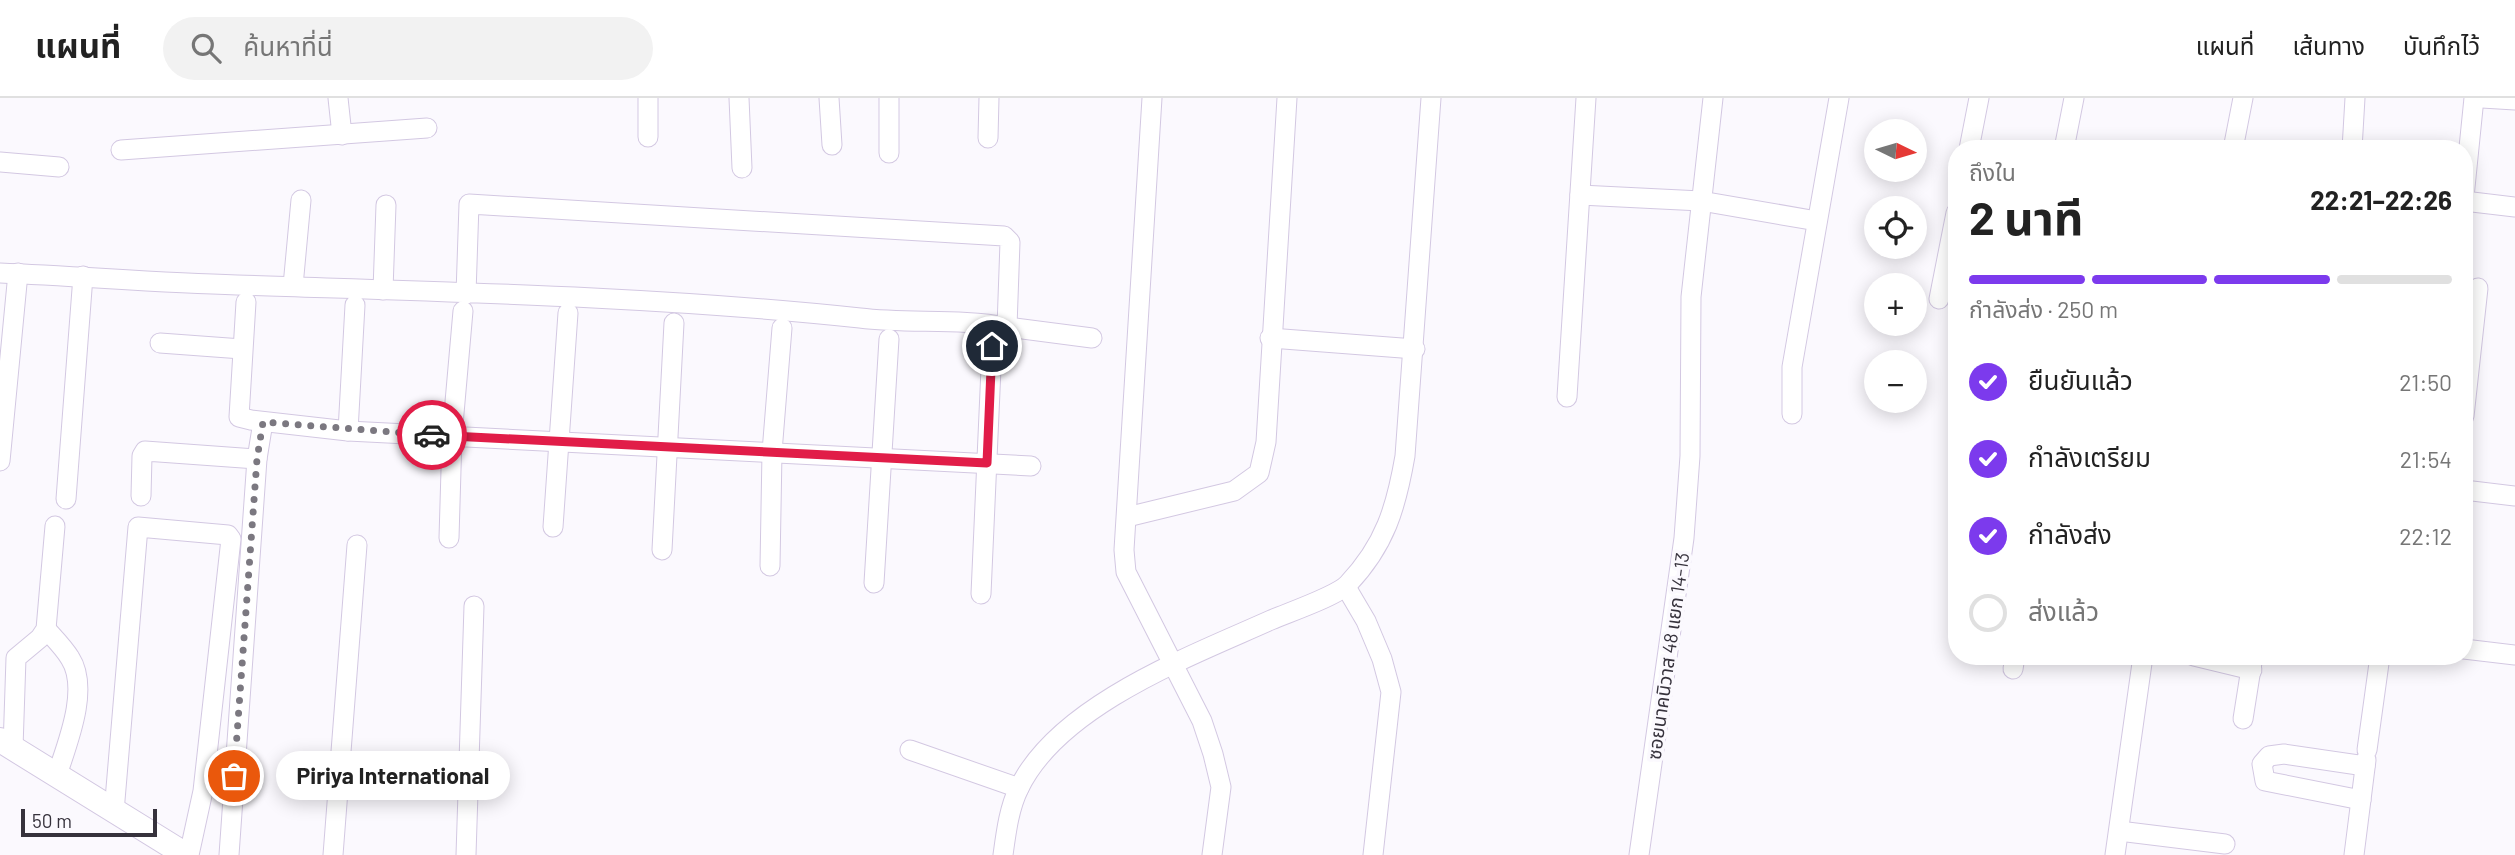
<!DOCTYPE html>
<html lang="th">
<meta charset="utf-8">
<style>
body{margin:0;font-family:Barlow,"Noto Sans Thai",sans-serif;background:#f2f2f2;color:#222;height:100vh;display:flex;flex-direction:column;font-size:26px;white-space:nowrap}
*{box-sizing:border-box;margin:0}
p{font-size:23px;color:#767676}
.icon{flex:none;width:38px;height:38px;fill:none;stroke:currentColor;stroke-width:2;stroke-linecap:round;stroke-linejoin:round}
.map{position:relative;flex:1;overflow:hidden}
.drawer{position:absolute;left:1948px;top:42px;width:525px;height:525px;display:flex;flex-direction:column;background:#fff;border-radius:28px;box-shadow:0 4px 18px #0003}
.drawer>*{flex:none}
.needle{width:46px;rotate:95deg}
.buttons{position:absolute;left:1864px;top:21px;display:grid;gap:14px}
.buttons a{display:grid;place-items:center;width:63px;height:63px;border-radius:50%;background:#fff;box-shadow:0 4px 18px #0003;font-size:35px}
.scale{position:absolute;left:21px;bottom:18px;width:136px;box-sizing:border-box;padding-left:7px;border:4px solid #36323c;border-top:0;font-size:19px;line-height:24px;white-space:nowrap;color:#36323c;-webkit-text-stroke:5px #fbf9fe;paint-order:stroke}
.pin{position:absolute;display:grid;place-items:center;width:60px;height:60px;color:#fff;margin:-30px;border:4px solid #fff;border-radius:50%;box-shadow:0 2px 7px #0007}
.courier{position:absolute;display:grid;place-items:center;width:70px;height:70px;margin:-35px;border:5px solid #e11d48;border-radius:50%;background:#fff;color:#222;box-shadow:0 2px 9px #0007}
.bubble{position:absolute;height:49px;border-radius:24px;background:#fff;box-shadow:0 4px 18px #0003;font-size:23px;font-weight:700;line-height:49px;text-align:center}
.overview em{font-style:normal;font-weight:700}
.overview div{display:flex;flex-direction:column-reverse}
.overview{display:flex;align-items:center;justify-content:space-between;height:119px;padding:0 21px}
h1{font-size:46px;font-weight:700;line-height:52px}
.bar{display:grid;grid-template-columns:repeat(4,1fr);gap:10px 7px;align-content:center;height:84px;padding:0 21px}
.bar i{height:9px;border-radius:5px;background:#e0e0e0}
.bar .active{background:#7c3aed}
.bar p{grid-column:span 4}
ol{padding:0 21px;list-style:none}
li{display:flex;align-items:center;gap:21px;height:77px}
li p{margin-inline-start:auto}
li .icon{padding:7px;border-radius:50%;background:#7c3aed;color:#fff;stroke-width:4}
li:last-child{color:#767676}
li i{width:38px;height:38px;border:4px solid #e0e0e0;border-radius:50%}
header{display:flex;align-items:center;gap:42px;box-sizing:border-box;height:98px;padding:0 35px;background:#fff;border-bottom:2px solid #e0e0e0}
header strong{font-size:33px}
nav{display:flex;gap:38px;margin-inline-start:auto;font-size:24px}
.search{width:490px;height:63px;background:#f2f2f2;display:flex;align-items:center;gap:18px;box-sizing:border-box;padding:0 24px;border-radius:38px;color:#767676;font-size:26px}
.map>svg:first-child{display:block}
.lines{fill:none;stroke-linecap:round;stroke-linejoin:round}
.minor-casing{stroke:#d3c8e2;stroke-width:21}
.tertiary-casing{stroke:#d3c8e2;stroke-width:26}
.minor{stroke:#fff;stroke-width:19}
.tertiary{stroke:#fff;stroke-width:24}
.done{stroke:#7b7880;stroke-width:7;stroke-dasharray:0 12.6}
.route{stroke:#e11d48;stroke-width:9}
.labels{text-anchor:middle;stroke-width:7;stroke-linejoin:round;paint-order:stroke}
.street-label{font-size:19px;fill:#36323c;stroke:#fbf9fe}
</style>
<header>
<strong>แผนที่</strong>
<div class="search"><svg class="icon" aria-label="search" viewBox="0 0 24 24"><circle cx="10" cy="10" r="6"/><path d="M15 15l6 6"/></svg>ค้นหาที่นี่</div>
<nav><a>แผนที่</a><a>เส้นทาง</a><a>บันทึกไว้</a></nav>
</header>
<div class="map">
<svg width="2515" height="757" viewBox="0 0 2515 757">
<rect width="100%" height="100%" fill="#fbf9fe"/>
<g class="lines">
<defs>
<g id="minor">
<polyline points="338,0 342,37"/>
<polyline points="739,0 742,70"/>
<polyline points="829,0 832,47"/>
<polyline points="889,0 889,55"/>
<polyline points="1152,0 1124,452 1126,474 1202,623 1213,656 1221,689 1212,757"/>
<polyline points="2482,0 2515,2"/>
<polyline points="648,39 648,0"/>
<polyline points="988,40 989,0"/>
<polyline points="1969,51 1979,0"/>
<polyline points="2064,51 2074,0"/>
<polyline points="2233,51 2243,0"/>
<polyline points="2352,51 2355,0"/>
<polyline points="121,52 427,30"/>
<polyline points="0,64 59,69"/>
<polyline points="1580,97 1701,103 1817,123"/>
<polyline points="2464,99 2474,0"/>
<polyline points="2464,103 2515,109"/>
<path d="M0,175C79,178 158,185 237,187C445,194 653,198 860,220C908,226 959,220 1007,229L1010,144L1004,138L469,106L466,196"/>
<polyline points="293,188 301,102"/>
<polyline points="383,192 386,107"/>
<polyline points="1939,201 1956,115"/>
<polyline points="246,204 239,319 251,322 348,333 1031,368"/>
<polyline points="1007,229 1092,240"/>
<polyline points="1270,240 1415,251"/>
<polyline points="160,245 242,251"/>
<polyline points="1567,299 1586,0"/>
<polyline points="1792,316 1792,269 1839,0"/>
<polyline points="2464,318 2478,190"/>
<polyline points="348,333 355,207"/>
<polyline points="0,363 18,175"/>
<polyline points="2464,392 2515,398"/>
<polyline points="141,398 142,358 145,353 257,361"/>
<polyline points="66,401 83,178"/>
<polyline points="1127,419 1234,393 1259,375 1266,344 1287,0"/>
<polyline points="553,429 568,215"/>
<polyline points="449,440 452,338 463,213"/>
<polyline points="662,452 674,225"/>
<polyline points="770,468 772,354 782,230"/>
<polyline points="874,485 889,241"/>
<polyline points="1346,489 1366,523 1382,561 1391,594 1373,757"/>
<polyline points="981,496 992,248"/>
<path d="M46,531C54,540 64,550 70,560C90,591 67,646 57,677"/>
<polyline points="2464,551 2515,557"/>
<polyline points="2194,558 2252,572"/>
<polyline points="2013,571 2015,558"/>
<polyline points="2243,621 2253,558"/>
<polyline points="13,650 16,560 40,540 46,531 55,428"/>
<polyline points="910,652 1019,690"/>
<polyline points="2367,652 2380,558"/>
<polyline points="2361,702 2265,683 2262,666 2269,658 2284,656 2365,668"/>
<polyline points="114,714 138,429 228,437 231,441 203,693 189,757"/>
<polyline points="2119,733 2225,746"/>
<polyline points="229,757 257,361 263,324"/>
<polyline points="333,757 357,447"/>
<polyline points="466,757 474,508"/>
<path d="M1003,757C1006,735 1009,710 1019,690C1059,607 1191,558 1271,522C1287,515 1337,498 1348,486C1385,447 1396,410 1405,358L1431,0"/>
<polyline points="1639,757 1684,440 1690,358 1691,199 1713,0"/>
<polyline points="2115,757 2143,558"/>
<polyline points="2354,757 2366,662"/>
</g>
<polyline id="tertiary" points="0,642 186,757"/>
</defs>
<!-- minor casing -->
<use href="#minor" class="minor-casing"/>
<!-- tertiary casing -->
<use href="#tertiary" class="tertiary-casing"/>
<!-- minor -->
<use href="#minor" class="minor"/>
<!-- tertiary -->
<use href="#tertiary" class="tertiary"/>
</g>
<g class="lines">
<!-- done -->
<polyline class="done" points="234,678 257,361 263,324 432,337"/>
<!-- route -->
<polyline class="route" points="432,337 987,365 992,248"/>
</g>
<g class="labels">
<!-- street labels -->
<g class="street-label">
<text transform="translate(1668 558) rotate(-82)" y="7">ซอยนาคนิวาส 48 แยก 14-13</text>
</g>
</g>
</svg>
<div class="buttons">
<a><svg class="needle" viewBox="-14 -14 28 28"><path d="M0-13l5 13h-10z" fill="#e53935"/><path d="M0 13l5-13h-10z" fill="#767676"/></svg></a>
<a><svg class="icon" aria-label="locate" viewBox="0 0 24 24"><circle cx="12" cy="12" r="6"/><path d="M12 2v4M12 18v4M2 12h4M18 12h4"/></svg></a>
<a>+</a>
<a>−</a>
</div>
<div class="scale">50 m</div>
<div class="pin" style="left:234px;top:678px;background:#ea580c"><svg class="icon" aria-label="bag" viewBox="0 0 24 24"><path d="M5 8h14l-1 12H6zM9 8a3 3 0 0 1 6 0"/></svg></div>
<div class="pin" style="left:992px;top:248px;background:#1f2937"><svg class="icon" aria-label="home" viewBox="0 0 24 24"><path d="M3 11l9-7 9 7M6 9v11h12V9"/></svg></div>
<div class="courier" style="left:432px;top:337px"><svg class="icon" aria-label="car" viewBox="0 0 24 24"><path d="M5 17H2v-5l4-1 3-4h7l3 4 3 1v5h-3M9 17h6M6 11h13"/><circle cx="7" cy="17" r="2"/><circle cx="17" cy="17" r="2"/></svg></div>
<div class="bubble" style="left:276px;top:653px;width:234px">Piriya International</div>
<section class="drawer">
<div class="overview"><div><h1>2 นาที</h1><p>ถึงใน</p></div><em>22:21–22:26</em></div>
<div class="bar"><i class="active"></i><i class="active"></i><i class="active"></i><i></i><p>กำลังส่ง · 250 m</p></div>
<ol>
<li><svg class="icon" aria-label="check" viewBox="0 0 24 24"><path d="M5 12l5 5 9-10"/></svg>ยืนยันแล้ว<p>21:50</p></li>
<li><svg class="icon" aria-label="check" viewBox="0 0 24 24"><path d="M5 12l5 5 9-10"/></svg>กำลังเตรียม<p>21:54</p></li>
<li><svg class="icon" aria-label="check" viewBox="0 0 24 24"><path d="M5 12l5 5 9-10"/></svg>กำลังส่ง<p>22:12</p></li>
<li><i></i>ส่งแล้ว</li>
</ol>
</section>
</div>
